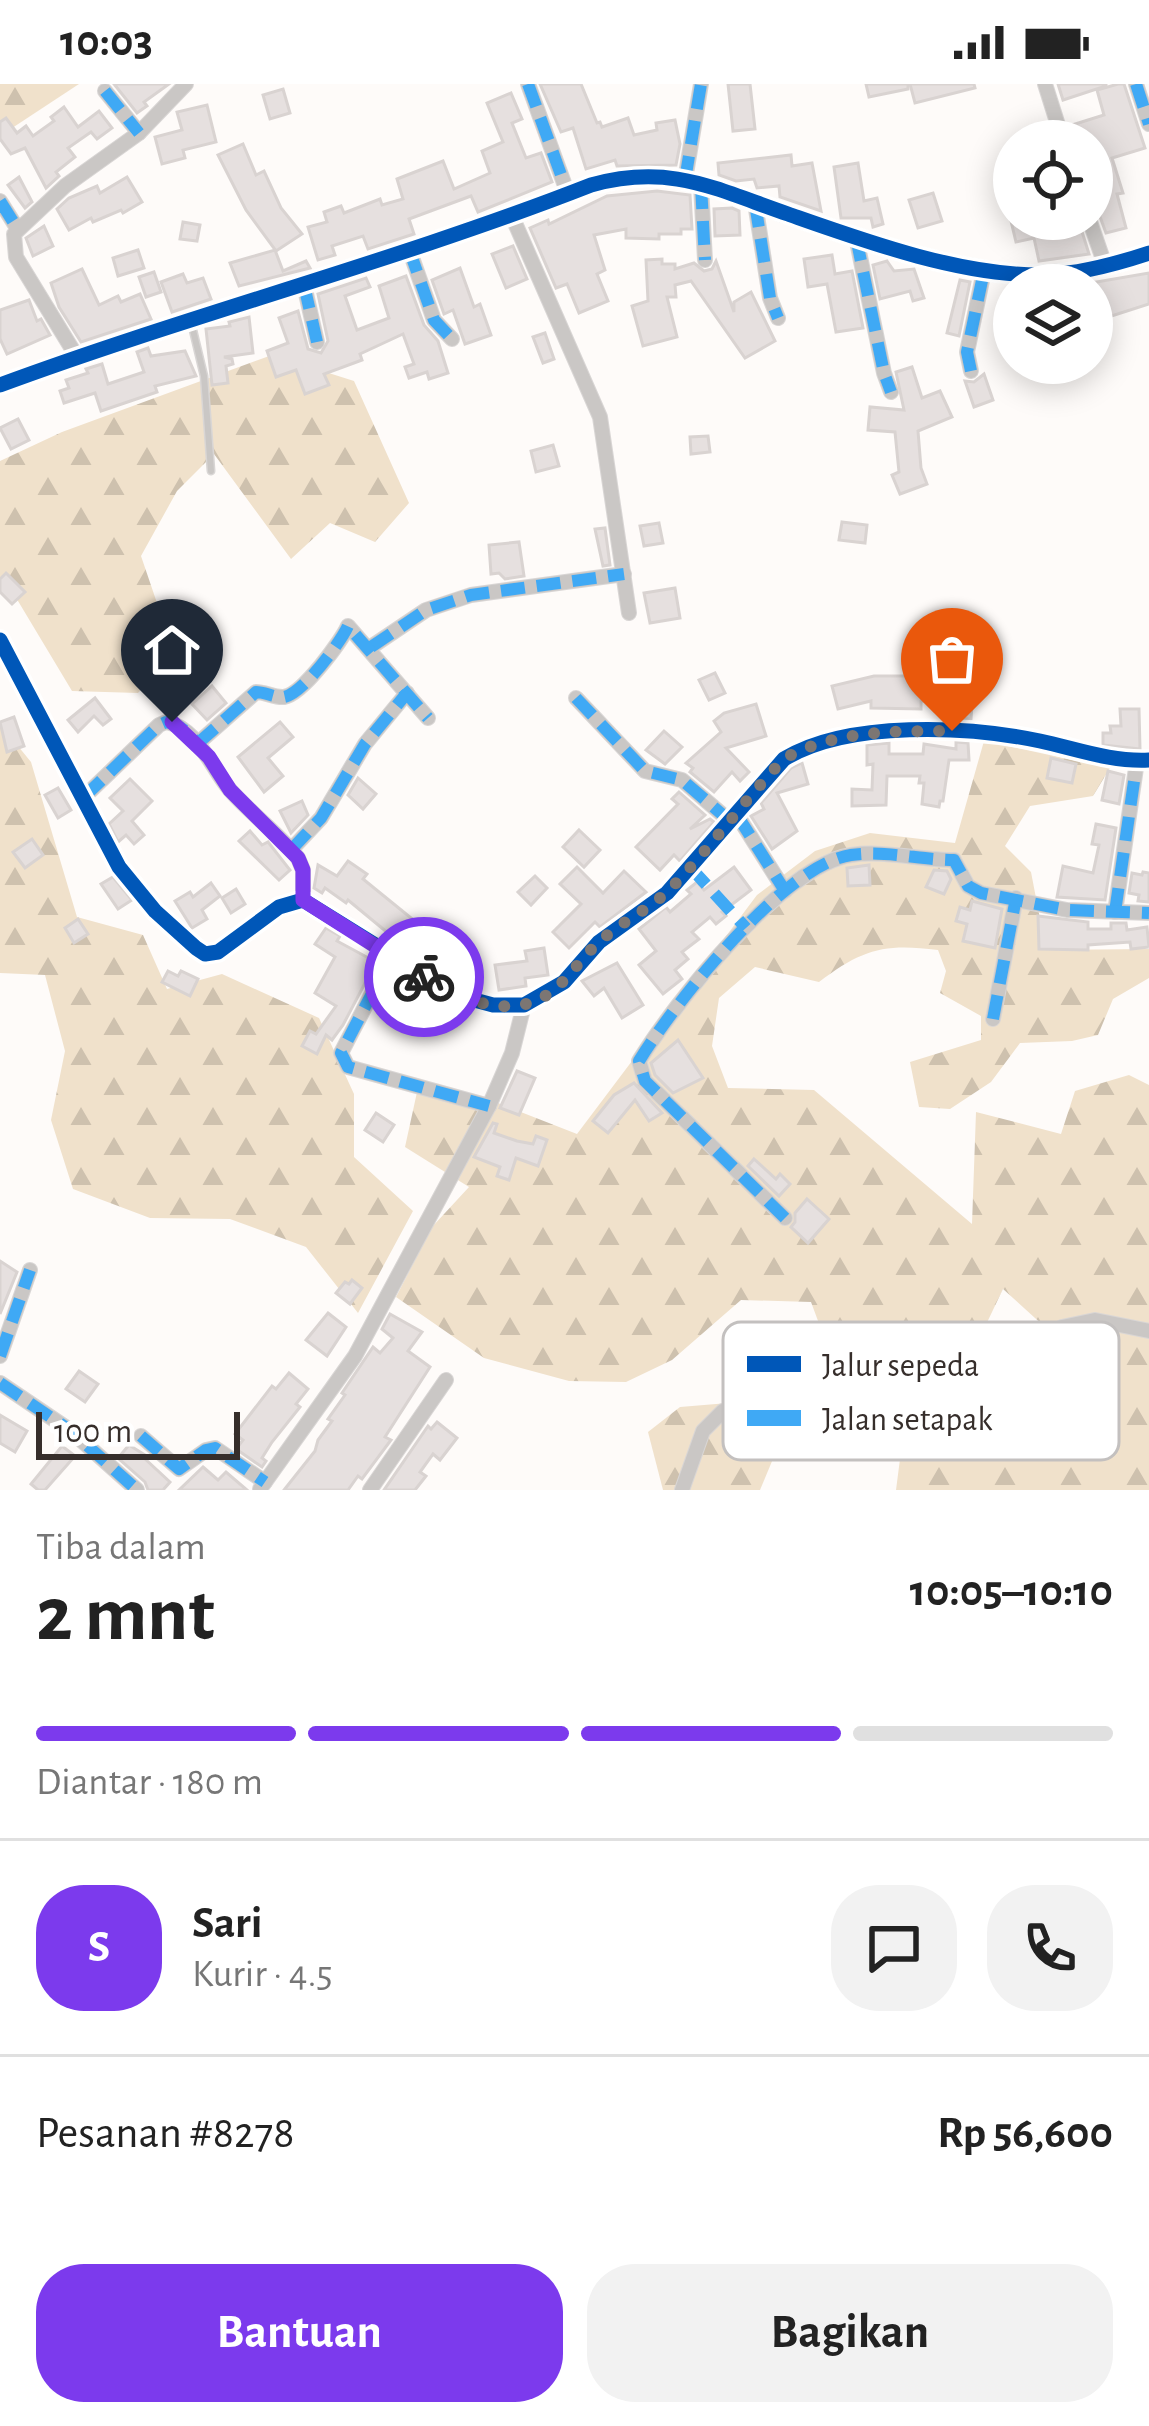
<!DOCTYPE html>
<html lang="id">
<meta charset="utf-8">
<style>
body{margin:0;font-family:"Alegreya Sans",sans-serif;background:#f2f2f2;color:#222;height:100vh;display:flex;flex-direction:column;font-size:45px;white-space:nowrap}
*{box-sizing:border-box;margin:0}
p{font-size:39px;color:#767676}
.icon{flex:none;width:66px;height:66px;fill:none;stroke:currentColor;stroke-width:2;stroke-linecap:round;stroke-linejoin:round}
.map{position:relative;height:1406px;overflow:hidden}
.panel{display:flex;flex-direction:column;background:#fff;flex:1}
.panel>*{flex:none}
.buttons{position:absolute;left:993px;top:36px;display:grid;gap:24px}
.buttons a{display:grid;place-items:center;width:120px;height:120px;border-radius:50%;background:#fff;box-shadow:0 6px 30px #0003;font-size:60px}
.scale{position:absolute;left:36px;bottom:30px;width:204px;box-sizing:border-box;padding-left:12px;border:6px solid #362e2b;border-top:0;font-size:33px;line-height:42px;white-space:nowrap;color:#362e2b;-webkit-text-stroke:9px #fff;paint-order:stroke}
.pin{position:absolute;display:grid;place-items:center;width:102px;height:102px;color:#fff;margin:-123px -51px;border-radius:50% 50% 50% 0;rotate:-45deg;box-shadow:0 0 12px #0007}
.pin .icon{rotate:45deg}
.courier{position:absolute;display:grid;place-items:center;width:120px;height:120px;margin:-60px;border:9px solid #7c3aed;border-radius:50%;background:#fff;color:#222;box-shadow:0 3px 15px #0007}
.headline em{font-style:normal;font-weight:700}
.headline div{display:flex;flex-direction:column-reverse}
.headline{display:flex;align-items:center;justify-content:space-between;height:204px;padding:0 36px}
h1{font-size:78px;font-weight:700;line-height:90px}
.bar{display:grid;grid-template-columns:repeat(4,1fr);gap:18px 12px;align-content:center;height:144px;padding:0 36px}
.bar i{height:15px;border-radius:9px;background:#e0e0e0}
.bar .active{background:#7c3aed}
.bar p{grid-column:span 4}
.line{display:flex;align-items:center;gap:30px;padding:0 36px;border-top:3px solid #e0e0e0}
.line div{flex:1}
.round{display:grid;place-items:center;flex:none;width:126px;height:126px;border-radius:48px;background:#f2f2f2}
.action{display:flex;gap:24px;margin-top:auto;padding:24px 36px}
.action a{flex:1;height:138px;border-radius:48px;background:#7c3aed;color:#fff;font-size:48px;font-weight:700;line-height:138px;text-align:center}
.action a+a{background:#f2f2f2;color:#222}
.status{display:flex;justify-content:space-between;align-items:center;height:84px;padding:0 60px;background:#fff;direction:ltr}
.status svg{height:33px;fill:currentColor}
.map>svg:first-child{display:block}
.forest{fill:url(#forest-firs)}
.building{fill:#e6e0df;stroke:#d9d3d1;stroke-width:3}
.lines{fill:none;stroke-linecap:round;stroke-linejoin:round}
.lane-casing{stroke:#d9d6d5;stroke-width:9}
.street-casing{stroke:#d9d6d5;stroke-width:16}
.secondary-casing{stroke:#d9d6d5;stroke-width:21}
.lane{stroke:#cac7c5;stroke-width:6}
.street{stroke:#cac7c5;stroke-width:14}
.secondary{stroke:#c0bdbb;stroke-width:18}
.quiet{stroke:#3fa9f5;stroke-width:12;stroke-dasharray:24 12;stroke-linecap:butt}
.cycleway-casing{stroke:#fff;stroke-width:22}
.cycleway{stroke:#0057b8;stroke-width:15}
.done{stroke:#7c7673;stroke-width:12;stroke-dasharray:0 21.6}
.route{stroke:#7c3aed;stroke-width:15}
.key{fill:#fff;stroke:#c3c0bf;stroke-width:3}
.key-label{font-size:33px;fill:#362e2b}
</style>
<div class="status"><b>10:03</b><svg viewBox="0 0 49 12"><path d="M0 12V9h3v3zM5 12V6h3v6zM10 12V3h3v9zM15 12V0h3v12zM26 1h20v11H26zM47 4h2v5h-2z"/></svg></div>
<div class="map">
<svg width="1149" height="1406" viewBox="0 0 1149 1406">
<defs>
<pattern id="forest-firs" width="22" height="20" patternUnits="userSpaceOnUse" patternTransform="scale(3)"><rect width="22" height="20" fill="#f0e1cb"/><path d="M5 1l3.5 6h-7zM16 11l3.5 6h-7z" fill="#cec1ae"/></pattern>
</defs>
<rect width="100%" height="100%" fill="#fefbf9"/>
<!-- forest -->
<g class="forest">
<polygon points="0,0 79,0 0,52"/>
<polygon points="272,271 354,297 409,419 375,458 330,439 291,475 214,370 177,407 141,472 174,569 138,609 72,607 9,502 0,496 0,377 62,348"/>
<polygon points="0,640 31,678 77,833 143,851 167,905 222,890 319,934 354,1010 354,1073 413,1127 358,1229 306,1163 230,1135 150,1134 73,1105 51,1036 65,967 45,891 0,889"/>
<path d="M984,657L1110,684L1093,712L1030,722L1005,762L1031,788L1046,866L1149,865V894L1113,915L1098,951L1072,957L1020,959L991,998L950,1025L919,1023L910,978L981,956V932L940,909L946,887L938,866C885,859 862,865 819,898L755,883L719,914L712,962L728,1004L814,1006L972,1140L976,1028L1061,1050L1075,1007L1129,991L1149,1001V1406H896L900,1375L919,1337L971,1338L1019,1294L1046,1244L1003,1205L982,1249L925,1284L863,1299L834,1280L811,1218L741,1216L672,1276L626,1298L569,1297L484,1274L396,1213L432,1143L469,1103L405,1063L419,999L498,1019L577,1050L757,811L815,767L870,749L955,759Z"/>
<polygon points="740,1318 780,1358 760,1406 663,1406 648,1348 680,1323"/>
</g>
<!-- building -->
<g class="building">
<polygon points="114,0 169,0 144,18 147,22 137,29"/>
<polygon points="540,0 581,0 597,39 600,38 602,43 628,34 634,51 657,46 656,39 675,36 680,60 676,81 617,82 615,76 586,85 573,44 561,48"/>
<polygon points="728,0 750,0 755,45 733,47"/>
<polygon points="866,0 908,0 908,5 869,13"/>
<polygon points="910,0 974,0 975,4 915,19"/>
<polygon points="1058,0 1106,0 1106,2 1063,16"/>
<polygon points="1118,0 1124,0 1145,64 1112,74 1123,109 1117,110 1126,144 1106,149 1099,130 1092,124 1092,57 1078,57 1072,41 1104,31 1097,6"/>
<polygon points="283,5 290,29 270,35 263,11"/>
<polygon points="511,9 522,35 512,39 526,74 541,69 552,98 478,128 471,112 409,135 414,150 368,165 363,152 332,162 335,171 318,176 308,143 327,138 324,128 341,122 344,129 380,115 382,121 403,115 397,95 443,77 454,105 490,89 482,67 503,58 487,19"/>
<polygon points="207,21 216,58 183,66 185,74 162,80 155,53 182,46 177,28"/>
<polygon points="64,23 78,43 99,27 112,44 97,55 91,48 68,64 75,73 56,88 59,92 46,104 25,64 11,70 0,55 0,38 6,34 17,49 26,42 33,52 54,37 51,33"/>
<polygon points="243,60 256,91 264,87 281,124 302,150 276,167 246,126 218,71"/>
<polygon points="791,71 792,82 812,79 821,127 780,113 779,102 757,104 754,95 736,97 719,91 718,79"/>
<polygon points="858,79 864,117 877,114 883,140 873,143 871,134 841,134 834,83"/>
<polygon points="19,93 32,118 25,124 8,101"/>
<polygon points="127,93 142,118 123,129 121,126 93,138 91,134 69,146 57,125 69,114 97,102 100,109"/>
<polygon points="657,107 690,111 692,145 681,145 681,150 659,150 659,155 626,154 626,145 594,151 605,186 597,190 608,217 579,229 567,200 556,204 530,144 548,136 549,140 607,112"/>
<polygon points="933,109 942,137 918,144 909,116"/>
<polygon points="732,124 739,127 740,151 715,152 714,125"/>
<polygon points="1025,135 1027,141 1078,135 1089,170 1039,177 1034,154 1016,158 1011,137"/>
<polygon points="183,138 200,141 197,157 180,155"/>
<polygon points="44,142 53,162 33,172 26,154"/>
<polygon points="513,162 527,195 506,204 492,170"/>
<polygon points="138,166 144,184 118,192 113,174"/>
<polygon points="275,166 283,187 306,177 310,184 239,202 230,179"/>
<polygon points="832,171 835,190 852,187 863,244 836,248 827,200 808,203 804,175"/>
<polygon points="662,175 662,180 675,180 675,185 694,179 704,187 712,185 716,177 734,228 734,218 751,208 775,257 745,274 691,197 675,201 676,213 667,213 677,253 643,262 632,222 648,217 646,176"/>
<polygon points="887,177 894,187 914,185 924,214 913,217 910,207 880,215 873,181"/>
<polygon points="460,184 474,223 480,220 491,251 465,260 453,226 444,230 432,196"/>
<polygon points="82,185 99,221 118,212 121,218 140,210 151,235 81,258 59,223 51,199"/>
<polygon points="154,188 161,208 146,213 139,193"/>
<polygon points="1149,189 1149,220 1099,236 1092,201 1079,201"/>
<polygon points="183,190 187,199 203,194 211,215 172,228 161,198"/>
<polygon points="406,192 424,241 438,257 448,289 429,295 427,288 409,294 405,283 414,280 403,250 360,270 362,276 324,290 329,301 305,310 296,286 276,293 267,267 288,259 279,234 298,227 308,265 321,269 328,257 318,210 366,194 370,203 345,212 357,246 389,234 379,202"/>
<polygon points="960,196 970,198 959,252 947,249"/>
<polygon points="29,216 37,237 41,235 50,251 7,270 0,255 0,226"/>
<polygon points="249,233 253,269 224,273 232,275 233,280 226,282 228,299 212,301 206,245 230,242 229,238"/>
<polygon points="545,249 554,275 543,279 533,253"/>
<polygon points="148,264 151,272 185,267 196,292 155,302 157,308 101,327 95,309 64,319 60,307 69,304 66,296 88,289 86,285 102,280 108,300 144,288 137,268"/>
<polygon points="912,283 922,314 940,307 952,333 918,347 921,384 927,400 900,410 892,391 899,388 895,348 868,346 870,323 904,326 896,288"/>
<polygon points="984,290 993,316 974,323 965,297 974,298"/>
<polygon points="18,335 29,356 11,365 0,344"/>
<polygon points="708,352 710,368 691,370 690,353"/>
<polygon points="553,361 559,382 536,388 531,367"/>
<polygon points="842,438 867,441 865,459 839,456"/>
<polygon points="659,439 663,459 644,462 640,442"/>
<polygon points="605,444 610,481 603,482 595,445"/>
<polygon points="519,458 524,492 505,495 499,489 491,490 489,461"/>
<polygon points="6,489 25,508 12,520 0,508 0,495"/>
<polygon points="675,504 680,534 650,539 644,509"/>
<polygon points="955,537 976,540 974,576 978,576 979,607 973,607 971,635 952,634 953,616 921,617 921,625 871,624 871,617 838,625 832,602 874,592 908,592 908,559 919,559 919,579 954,577"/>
<polygon points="715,589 725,609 709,616 699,596"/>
<polygon points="212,602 226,619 207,636 192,620"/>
<polygon points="95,614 111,635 103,641 94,632 78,648 68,636"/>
<polygon points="756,620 766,652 726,664 749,688 740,697 732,688 714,708 690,688 693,684 686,679 721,648 714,637 724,629"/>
<polygon points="1120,625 1139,625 1140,665 1103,661 1103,649 1111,649 1110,642 1121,642"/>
<polygon points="14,633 24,662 7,668 0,638"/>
<polygon points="280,638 293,653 268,674 283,692 264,708 238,673"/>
<polygon points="664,647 682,663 665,680 646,666"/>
<polygon points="956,658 968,659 969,676 949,676 943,717 940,717 939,723 922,720 924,699 919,699 920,692 887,692 886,721 852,722 852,705 872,706 873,680 867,681 867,661 889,659 889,670 923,670 924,660 956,665"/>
<polygon points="1051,674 1076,680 1072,699 1047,694"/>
<polygon points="802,679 808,700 777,709 797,747 772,765 751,732 764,725 761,719 791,684"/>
<polygon points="1108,687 1124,691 1119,720 1102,716"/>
<polygon points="358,694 376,710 363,725 348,711"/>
<polygon points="130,695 152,717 132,737 144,751 134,760 126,751 118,758 109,740 123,727 110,714"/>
<polygon points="58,704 71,726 58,734 45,711"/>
<polygon points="679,708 705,731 690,745 710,735 714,738 680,777 674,771 660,786 636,763 678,720 672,715"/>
<polygon points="302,717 308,731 291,749 280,727"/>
<polygon points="1096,740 1116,744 1105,816 1057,813 1063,782 1093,789 1099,761 1092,760"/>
<polygon points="579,746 600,766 584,783 563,763"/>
<polygon points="250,747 262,761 268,758 290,786 279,796 239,757"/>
<polygon points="32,755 43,771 25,784 13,768"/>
<polygon points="348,777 367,790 363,795 416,838 400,859 348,816 346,819 325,804 322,809 314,804 318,781 337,792"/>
<polygon points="869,781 870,801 848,802 847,784"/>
<polygon points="577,783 603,809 624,787 646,808 600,843 595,838 569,864 553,848 581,820 560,800"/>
<polygon points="734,783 751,806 722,828 726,832 716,840 710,833 692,848 699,855 682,868 688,875 675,886 682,895 663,910 639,881 656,867 639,845 666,823 670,828 691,810 687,806 697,798 704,806"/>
<polygon points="934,786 947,787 951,795 944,810 926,803"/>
<polygon points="1143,788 1149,789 1149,818 1138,817 1139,811 1129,809 1132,789 1142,791"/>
<polygon points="535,792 547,804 531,821 518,808"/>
<polygon points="113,793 132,816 118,825 101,800"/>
<polygon points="211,799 220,812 202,826 207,835 192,844 175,817 190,808 193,813"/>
<polygon points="236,805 245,820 231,829 222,814"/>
<polygon points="972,817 1002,825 995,864 963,857 967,840 956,837 960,823 970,826"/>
<polygon points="1038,832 1088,838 1088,845 1111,845 1111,839 1126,839 1127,846 1147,843 1149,863 1131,865 1130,858 1088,861 1088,866 1039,865"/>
<polygon points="78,835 88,850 74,859 65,844"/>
<polygon points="326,844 340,852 337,857 376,878 343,941 332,956 326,951 317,970 302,962 310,947 316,950 336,922 315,909 335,873 315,860"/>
<polygon points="544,864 548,891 525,894 526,902 499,906 495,881 527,877 525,867"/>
<polygon points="617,879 643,921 622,934 604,904 594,912 582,897"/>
<polygon points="168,887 178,892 181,887 198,895 190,912 162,898"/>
<polygon points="430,912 446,919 436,943 420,936"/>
<polygon points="678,956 703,994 673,1009 655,991 651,979"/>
<polygon points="517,987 535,994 519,1031 500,1024"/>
<polygon points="634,999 662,1029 649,1037 635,1016 608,1049 593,1037 614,1011"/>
<polygon points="376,1029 394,1041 383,1058 365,1046"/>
<polygon points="493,1039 497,1040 494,1049 517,1057 533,1060 536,1052 547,1056 538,1082 516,1074 509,1096 497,1092 500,1083 474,1073"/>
<polygon points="754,1075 776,1095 780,1090 790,1100 779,1112 748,1082"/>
<polygon points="807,1115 829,1135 808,1159 791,1143 795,1138 795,1129"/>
<polygon points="0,1177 17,1188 0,1230"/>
<polygon points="352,1196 362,1204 350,1220 336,1209 345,1198 349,1200"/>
<polygon points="328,1229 346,1243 327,1272 306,1256"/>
<polygon points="390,1230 422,1248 408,1267 430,1283 385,1353 391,1356 362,1395 358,1392 348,1406 284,1406 315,1367 318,1356 332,1337 328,1335 345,1311 342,1309 373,1263 380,1269 393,1254 382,1245"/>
<polygon points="79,1287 98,1300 85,1318 66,1305"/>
<polygon points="289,1289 308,1305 296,1320 300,1323 272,1358 262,1374 266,1377 262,1383 236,1365 243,1356 235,1350 272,1302 276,1305"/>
<polygon points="0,1331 27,1347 15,1368 0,1359"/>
<polygon points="437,1338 457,1354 440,1376 433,1370 420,1388 426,1392 415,1406 384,1406 428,1342 431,1345"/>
<polygon points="129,1361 145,1371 143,1373 170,1398 163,1406 148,1406 145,1398 118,1374"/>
<polygon points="62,1362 75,1372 45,1406 38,1406 31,1400"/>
<polygon points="203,1383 218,1396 226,1388 247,1406 179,1406"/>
</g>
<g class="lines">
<defs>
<polyline id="lane" points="192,242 204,292 211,387"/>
<g id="street">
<polyline points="528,0 568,110"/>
<polyline points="1045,0 1063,57"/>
<polyline points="1136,0 1149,40"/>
<polyline points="105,7 139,49"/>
<polyline points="685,96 701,0"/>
<polyline points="701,101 705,176"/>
<polyline points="0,117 17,144"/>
<polyline points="755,119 770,214 778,234"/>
<polyline points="511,130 600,333 629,529"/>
<polyline points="1089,135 1105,181"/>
<polyline points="856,153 884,289 891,308"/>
<polyline points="409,165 434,236 452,255"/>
<polyline points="304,201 317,258"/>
<polyline points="77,273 16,173 14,150 65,102 139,49 186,0"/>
<polyline points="971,287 967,268 984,187"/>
<path d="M0,556L119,783L155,827L196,864L205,870L218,868L279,823L303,816L456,911L493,921H524L564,898L599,858L667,809L784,675C848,636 969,642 1040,657C1077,665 1111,678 1149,676"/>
<polyline points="371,563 426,526 471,511 624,490"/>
<polyline points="576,614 645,687 682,696 731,738"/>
<path d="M197,660L256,608C265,608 275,614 284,613C303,610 342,556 348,542L428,634"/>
<path d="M84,713L159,641L166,638C198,644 211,684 230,706C251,730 278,749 298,774L303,786V816"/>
<polyline points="737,731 785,807"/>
<polyline points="291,766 321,734 365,660 407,609"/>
<polyline points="1115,828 1137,677"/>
<polyline points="392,871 341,969 348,983 489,1022"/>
<polyline points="993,935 1016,814"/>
<path d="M785,1134L645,997L639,977C674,920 783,781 851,771C883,766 921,776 954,776L968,802L981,809L1067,826L1149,829"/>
<polyline points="0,1272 30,1186"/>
<polyline points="0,1299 71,1347 137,1406"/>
<polyline points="141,1352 179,1385 206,1366 215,1364 265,1398"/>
<polyline points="260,1405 355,1272 489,1022 512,969 524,921"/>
<polyline points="370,1406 446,1296"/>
<polyline points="682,1406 703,1347 723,1327 910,1329 962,1323 985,1309 1017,1274 1062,1243 1095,1236 1149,1247"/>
</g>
<path id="secondary" d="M0,301C195,229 397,177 591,101C670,79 715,105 788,130C865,157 958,191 1040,191C1075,191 1116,180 1149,169"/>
</defs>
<!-- lane casing -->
<use href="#lane" class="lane-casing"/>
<!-- street casing -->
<use href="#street" class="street-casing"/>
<!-- secondary casing -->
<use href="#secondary" class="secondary-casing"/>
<!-- lane -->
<use href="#lane" class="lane"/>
<!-- street -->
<use href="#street" class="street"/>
<!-- secondary -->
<use href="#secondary" class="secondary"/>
<!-- quiet -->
<g class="quiet">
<polyline points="528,0 568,110"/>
<polyline points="1136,0 1149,40"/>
<polyline points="105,7 139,49"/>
<polyline points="685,96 701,0"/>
<polyline points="701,101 705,176"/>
<polyline points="0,117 17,144"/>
<polyline points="755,119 770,214 778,234"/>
<polyline points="856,153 884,289 891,308"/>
<polyline points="409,165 434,236 452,255"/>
<polyline points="304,201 317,258"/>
<polyline points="971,287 967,268 984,187"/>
<polyline points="371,563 426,526 471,511 624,490"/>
<polyline points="576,614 645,687 682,696 731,738"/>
<path d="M197,660L256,608C265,608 275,614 284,613C303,610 342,556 348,542L428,634"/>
<path d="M84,713L159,641L166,638C198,644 211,684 230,706C251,730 278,749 298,774L303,786V816"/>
<polyline points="737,731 785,807"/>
<polyline points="291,766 321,734 365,660 407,609"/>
<polyline points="690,783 746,844"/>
<polyline points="1115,828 1137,677"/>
<polyline points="392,871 341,969 348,983 489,1022"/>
<polyline points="993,935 1016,814"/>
<path d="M785,1134L645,997L639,977C674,920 783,781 851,771C883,766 921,776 954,776L968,802L981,809L1067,826L1149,829"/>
<polyline points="0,1272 30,1186"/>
<polyline points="0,1299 71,1347 137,1406"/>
<polyline points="141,1352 179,1385 206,1366 215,1364 265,1398"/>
</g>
<defs>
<g id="cycleway">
<path d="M0,301C195,229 397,177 591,101C670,79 715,105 788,130C865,157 958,191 1040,191C1075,191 1116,180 1149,169"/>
<path d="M0,556L119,783L155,827L196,864L205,870L218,868L279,823L303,816L456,911L493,921H524L564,898L599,858L667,809L784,675C848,636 969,642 1040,657C1077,665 1111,678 1149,676"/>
</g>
</defs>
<!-- cycleway casing -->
<use href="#cycleway" class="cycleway-casing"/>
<!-- cycleway -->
<use href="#cycleway" class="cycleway"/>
</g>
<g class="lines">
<!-- done -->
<path class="done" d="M424,893C451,910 487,927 521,921C560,914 573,881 599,858C622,837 651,825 673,802C712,762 745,715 784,675C833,646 897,647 952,647"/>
<!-- route -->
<polyline class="route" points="172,638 209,673 230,706 298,774 303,786 303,816 424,893"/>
</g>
<!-- legend -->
<rect x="723" y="1238" width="396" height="138" rx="18" class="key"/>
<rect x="747" y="1272" width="54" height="16" fill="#0057b8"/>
<rect x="747" y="1326" width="54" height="16" fill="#3fa9f5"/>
<g class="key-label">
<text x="822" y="1292">Jalur sepeda</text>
<text x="822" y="1346">Jalan setapak</text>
</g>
</svg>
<div class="buttons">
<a><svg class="icon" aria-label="locate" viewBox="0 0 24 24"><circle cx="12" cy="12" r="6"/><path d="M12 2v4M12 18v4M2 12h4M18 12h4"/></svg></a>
<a><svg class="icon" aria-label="layers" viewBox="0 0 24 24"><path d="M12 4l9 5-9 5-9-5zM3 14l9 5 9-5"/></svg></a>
</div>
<div class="scale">100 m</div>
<div class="pin" style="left:952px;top:647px;background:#ea580c"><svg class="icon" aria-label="bag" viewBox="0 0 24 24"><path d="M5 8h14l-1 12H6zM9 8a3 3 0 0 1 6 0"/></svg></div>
<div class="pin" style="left:172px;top:638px;background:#1f2937"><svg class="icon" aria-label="home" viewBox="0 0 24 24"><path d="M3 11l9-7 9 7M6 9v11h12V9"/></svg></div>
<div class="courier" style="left:424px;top:893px"><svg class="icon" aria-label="bike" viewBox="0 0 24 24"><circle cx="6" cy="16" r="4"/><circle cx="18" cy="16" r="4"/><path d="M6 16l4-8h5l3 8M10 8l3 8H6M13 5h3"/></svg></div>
</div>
<section class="panel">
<div class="headline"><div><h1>2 mnt</h1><p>Tiba dalam</p></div><em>10:05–10:10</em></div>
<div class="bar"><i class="active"></i><i class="active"></i><i class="active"></i><i></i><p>Diantar · 180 m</p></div>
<div class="line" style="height:216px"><b class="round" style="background:#7c3aed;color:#fff">S</b><div><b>Sari</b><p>Kurir · 4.5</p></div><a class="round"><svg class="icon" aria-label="chat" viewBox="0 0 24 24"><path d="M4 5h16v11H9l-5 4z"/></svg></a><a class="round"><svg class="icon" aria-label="phone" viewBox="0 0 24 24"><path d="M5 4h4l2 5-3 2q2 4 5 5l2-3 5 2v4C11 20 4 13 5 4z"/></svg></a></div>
<div class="line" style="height:156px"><div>Pesanan #8278</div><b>Rp 56,600</b></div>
<div class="action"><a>Bantuan</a><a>Bagikan</a></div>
</section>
